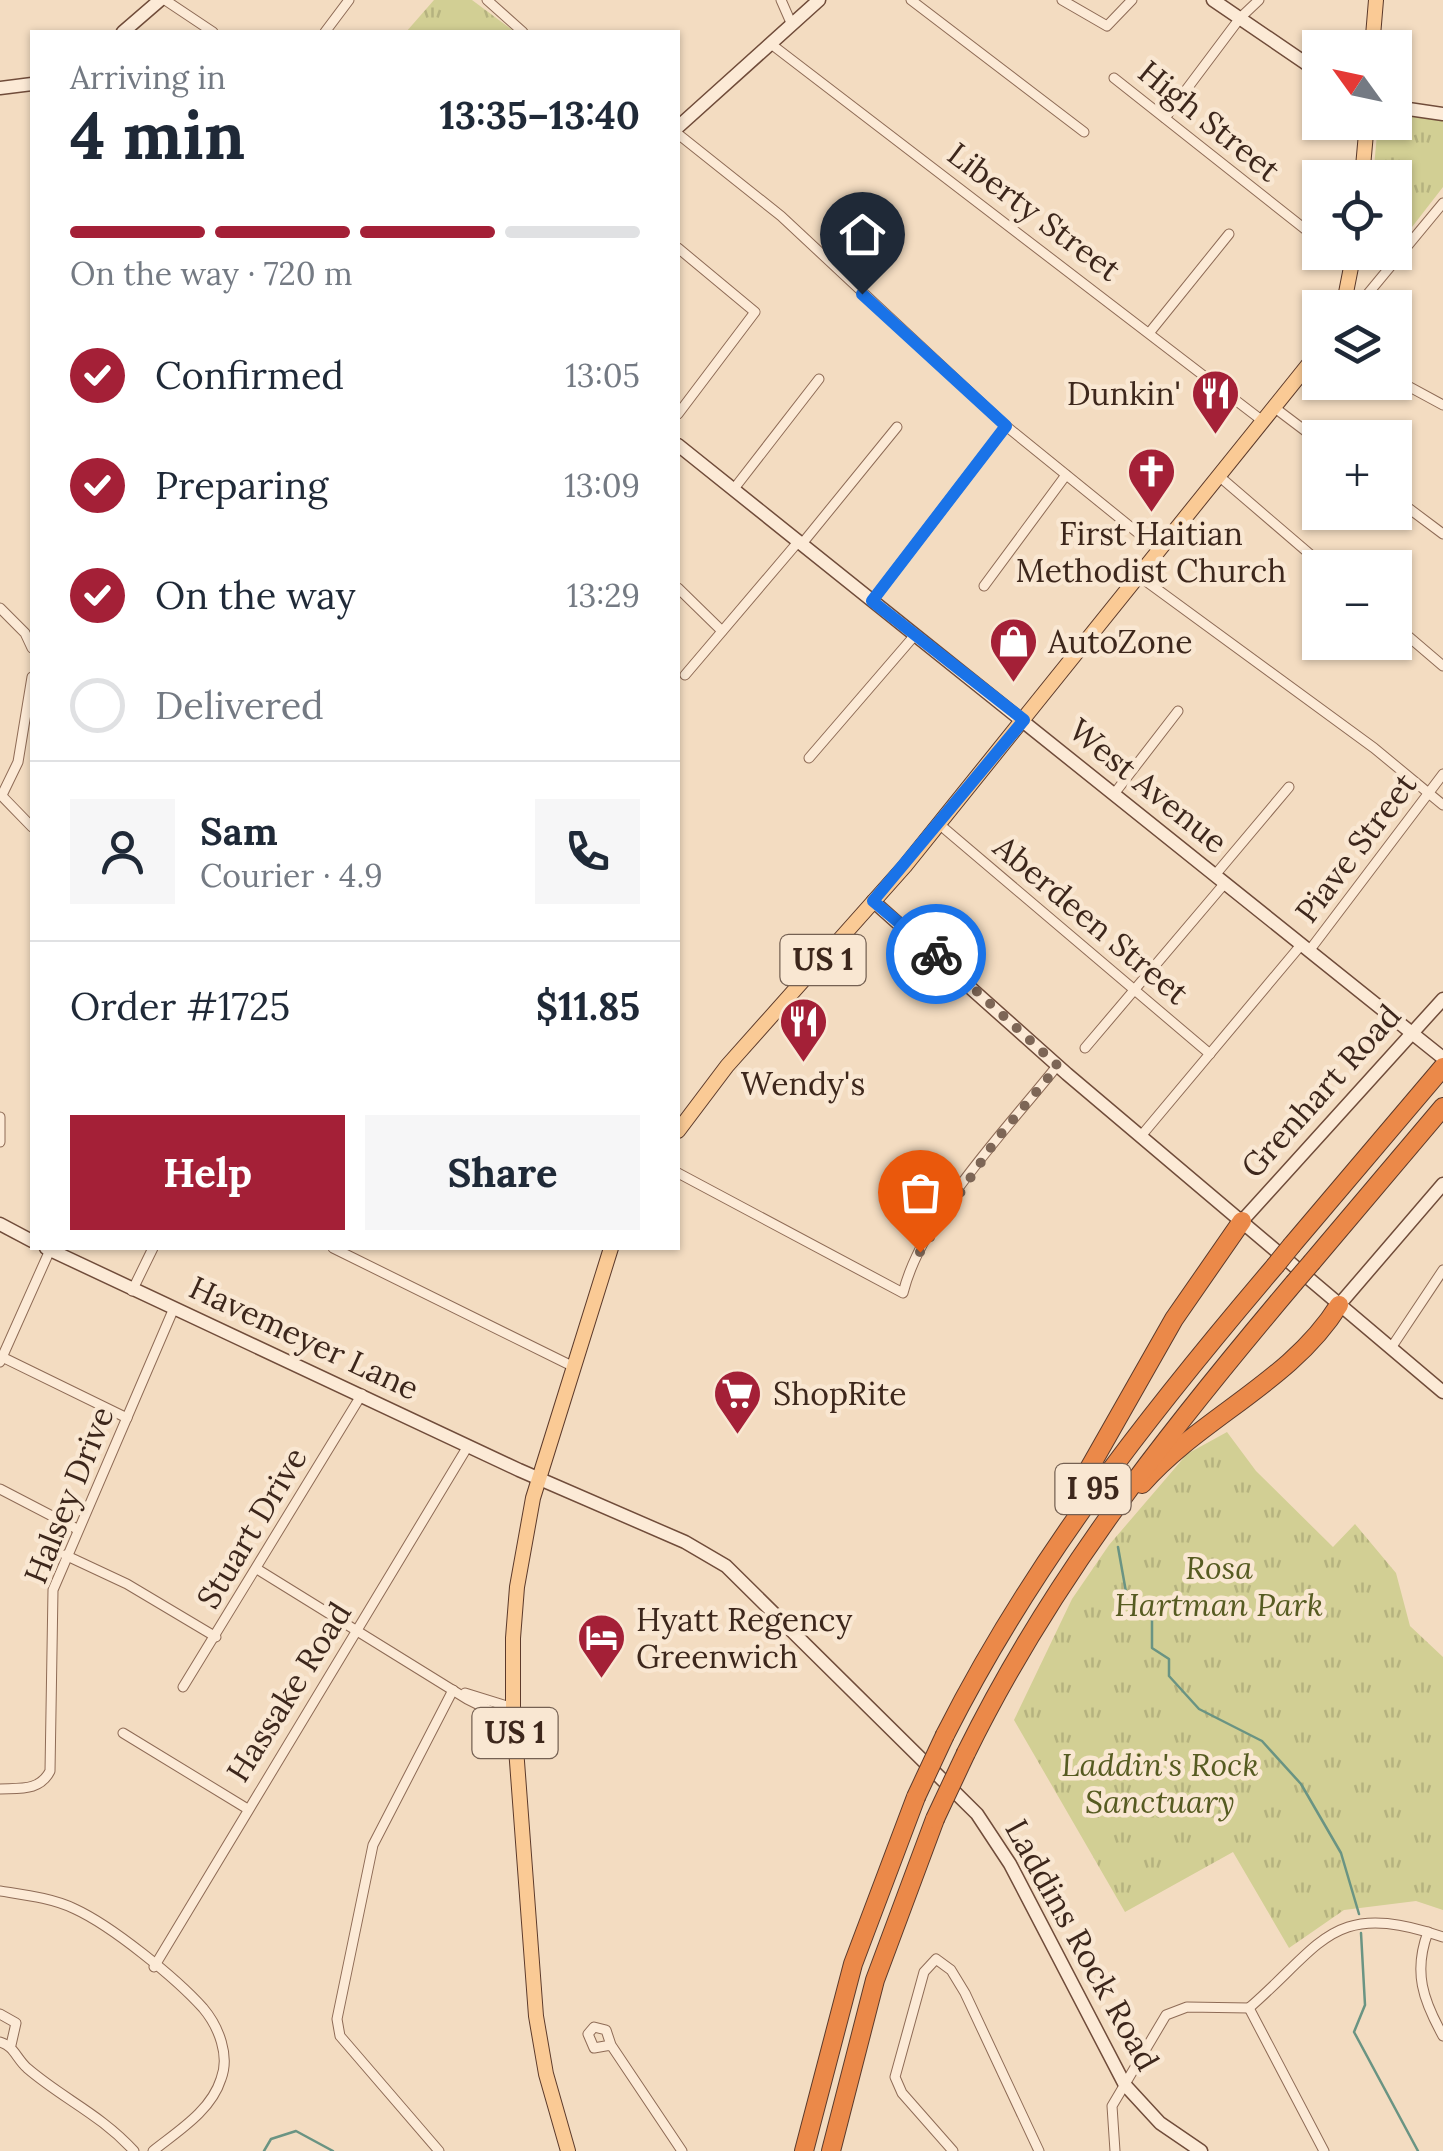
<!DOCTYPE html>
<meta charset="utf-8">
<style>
body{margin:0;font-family:Lora,serif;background:#f6f6f7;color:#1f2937;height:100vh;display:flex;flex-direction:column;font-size:38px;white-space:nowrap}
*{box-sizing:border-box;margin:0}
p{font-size:32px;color:#747a83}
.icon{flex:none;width:55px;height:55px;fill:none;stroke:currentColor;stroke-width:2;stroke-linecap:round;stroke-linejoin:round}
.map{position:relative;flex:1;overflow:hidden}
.sheet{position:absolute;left:30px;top:30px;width:650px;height:1220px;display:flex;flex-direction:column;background:#fff;border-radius:0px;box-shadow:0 2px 8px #0004}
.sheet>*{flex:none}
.needle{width:65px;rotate:303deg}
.fabs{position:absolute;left:1302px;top:30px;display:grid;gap:20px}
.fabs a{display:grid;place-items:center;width:110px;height:110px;border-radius:0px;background:#fff;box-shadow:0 2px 8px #0004;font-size:50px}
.pin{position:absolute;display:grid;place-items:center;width:85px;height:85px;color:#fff;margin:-102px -42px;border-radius:50% 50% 50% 0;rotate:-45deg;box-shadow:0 0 10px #0007}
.pin .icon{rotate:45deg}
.courier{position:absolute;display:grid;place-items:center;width:100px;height:100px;margin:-50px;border:8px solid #1a73e8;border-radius:50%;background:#fff;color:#222;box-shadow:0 2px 12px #0007}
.overview em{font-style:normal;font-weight:800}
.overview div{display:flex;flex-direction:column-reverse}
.overview{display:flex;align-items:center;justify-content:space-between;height:170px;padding:0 40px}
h1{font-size:65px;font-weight:800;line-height:75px}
.bar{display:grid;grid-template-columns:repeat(4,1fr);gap:15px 10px;align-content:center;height:120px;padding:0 40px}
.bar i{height:12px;border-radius:8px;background:#e0e1e3}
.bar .active{background:#a42037}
.bar p{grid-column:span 4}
.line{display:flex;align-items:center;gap:25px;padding:0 40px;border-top:2px solid #e0e1e3}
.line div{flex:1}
.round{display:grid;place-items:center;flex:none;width:105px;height:105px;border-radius:0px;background:#f6f6f7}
ol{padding:0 40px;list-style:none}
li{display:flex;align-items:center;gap:30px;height:110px}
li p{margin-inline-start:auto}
li .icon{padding:10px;border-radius:50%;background:#a42037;color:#fff;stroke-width:4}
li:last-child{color:#747a83}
li i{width:55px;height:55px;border:5px solid #e0e1e3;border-radius:50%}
.primary-button{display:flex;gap:20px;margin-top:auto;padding:20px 40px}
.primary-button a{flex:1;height:115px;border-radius:0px;background:#a42037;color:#fff;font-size:40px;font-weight:800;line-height:115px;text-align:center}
.primary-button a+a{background:#f6f6f7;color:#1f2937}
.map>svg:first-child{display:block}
.park{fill:url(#park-tufts)}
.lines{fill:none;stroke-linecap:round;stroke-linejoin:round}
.stream{stroke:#6a9483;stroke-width:2.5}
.street-casing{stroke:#8e6b56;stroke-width:11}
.secondary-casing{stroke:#704c3a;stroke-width:15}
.primary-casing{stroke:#5c3a2b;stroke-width:16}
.highway-casing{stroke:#5c3a2b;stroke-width:20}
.street{stroke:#fcead6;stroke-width:9}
.secondary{stroke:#fcead6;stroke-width:12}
.primary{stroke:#faca95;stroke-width:14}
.highway{stroke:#eb8949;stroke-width:18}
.highway-bridge-casing{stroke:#5c3a2b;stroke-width:20;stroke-linecap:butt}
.highway-bridge{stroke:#eb8949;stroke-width:18}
.done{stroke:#7d6656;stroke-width:10;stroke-dasharray:0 18}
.route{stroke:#1a73e8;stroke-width:12}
.labels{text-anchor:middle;stroke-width:9;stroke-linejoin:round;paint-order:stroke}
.shield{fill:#f9e7d2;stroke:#756153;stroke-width:2.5}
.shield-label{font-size:30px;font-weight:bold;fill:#3d271c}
.street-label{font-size:32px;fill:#3d271c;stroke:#f9e7d2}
.poi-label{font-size:32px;fill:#3d271c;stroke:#f9e7d2;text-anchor:start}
.park-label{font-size:32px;font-style:italic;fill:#565b21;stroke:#f9e7d2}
</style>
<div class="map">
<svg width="1443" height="2151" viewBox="0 0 1443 2151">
<defs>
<pattern id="park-tufts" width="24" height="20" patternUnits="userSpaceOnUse" patternTransform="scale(2.5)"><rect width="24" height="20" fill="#d2cf94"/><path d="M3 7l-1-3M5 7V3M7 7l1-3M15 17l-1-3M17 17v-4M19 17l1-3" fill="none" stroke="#b5b27f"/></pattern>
</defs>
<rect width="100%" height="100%" fill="#f3dcc1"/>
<!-- park -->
<g class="park">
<polygon points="434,0 472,0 515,32 406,32"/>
<polygon points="1395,113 1443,120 1443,187 1395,249 1395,178 1373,178 1378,123 1395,122"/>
<polygon points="1227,1432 1256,1471 1333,1547 1355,1524 1396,1573 1410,1626 1443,1657 1443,1910 1416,1901 1344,1910 1289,1948 1233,1852 1125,1912 1014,1720 1072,1599 1109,1545 1187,1454"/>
</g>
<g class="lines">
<!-- stream -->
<g class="stream">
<polyline points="1118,1547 1126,1592 1152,1615 1152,1648 1169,1659 1169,1676 1199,1709 1262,1741 1301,1784 1341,1853 1359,1914"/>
<polyline points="1361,1933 1365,2005 1354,2032 1418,2151"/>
<polyline points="264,2151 271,2139 296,2131 333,2151"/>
</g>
<defs>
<g id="street">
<polyline points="165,0 213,32"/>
<polyline points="487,0 523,32"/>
<polyline points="781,0 792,25"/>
<polyline points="911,0 1084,132"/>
<polyline points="1062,0 1107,26 1132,0"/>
<polyline points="325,32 349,0"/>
<polyline points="771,44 1264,422"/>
<polyline points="1114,78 1320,241"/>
<polyline points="1165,118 1240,18 1259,0"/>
<polyline points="678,134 781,216 1006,426 1159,550"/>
<polyline points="678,248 755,312 678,414"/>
<polyline points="1336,252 1353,265"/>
<polyline points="1356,308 1443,203"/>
<polyline points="1150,332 1229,234"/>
<polyline points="1395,379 1443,405"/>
<polyline points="1275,408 1320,442"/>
<polyline points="1220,477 1326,568"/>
<polyline points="733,490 819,379"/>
<polyline points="1395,498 1443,534"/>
<polyline points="801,545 897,427"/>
<polyline points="1139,576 1374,748 1443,805"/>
<polyline points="984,586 1066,475"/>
<polyline points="678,588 722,631"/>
<polyline points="872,601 1006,426"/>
<polyline points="0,608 25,633 32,648"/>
<polyline points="1395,625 1443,666"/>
<polyline points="685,675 798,542"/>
<polyline points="809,758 915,635"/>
<polyline points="0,794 32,827"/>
<polyline points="1114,794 1178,711"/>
<polyline points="2,795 18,762 32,677"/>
<polyline points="939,824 1210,1054"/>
<polyline points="1215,875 1289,787"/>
<polyline points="1309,951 1443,774"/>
<polyline points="1085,1048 1225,883"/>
<polyline points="0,1117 0,1142"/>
<polyline points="1141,1136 1301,945"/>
<path d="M678,1173L903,1293C922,1216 1008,1128 1057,1066"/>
<polyline points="333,1248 574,1367"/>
<polyline points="132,1291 153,1248"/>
<polyline points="1391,1348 1443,1270"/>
<polyline points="0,1356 127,1418"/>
<polyline points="0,1362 50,1250"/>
<polyline points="0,1489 77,1529"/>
<polyline points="65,1555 127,1584 216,1637"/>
<polyline points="257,1569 467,1699 495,1713 513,1708"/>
<polyline points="183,1687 362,1394"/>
<polyline points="465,1693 513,1708"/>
<polyline points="123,1733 246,1808"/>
<path d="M0,1789C20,1788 40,1791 50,1771L53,1590L174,1308"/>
<path d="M0,1891C25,1895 52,1898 75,1909C112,1926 176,1978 203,2008C219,2027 230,2056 221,2079C211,2111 178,2131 153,2151"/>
<path d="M1428,1932C1413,1972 1423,2000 1443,2036"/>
<polyline points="154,1967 468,1446"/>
<path d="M1249,2008C1324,1943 1332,1899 1443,1937"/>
<polyline points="1249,2008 1324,2151"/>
<polyline points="0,2014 16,2023 11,2045"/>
<path d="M0,2042C14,2046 16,2058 27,2068C63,2099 100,2114 134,2151"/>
<polyline points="611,2045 594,2048 588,2034 594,2027 606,2030 611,2045 682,2151"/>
<polyline points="439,2151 340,2036 337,2019 373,1845 453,1690"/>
<polyline points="953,2151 902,2093 895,2077 924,1972 936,1959 951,1970 965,1993 1039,2151"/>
<polyline points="1115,2151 1112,2106 1166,2015 1187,2007 1249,2008"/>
</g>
<g id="secondary">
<polyline points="1213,0 1320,73"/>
<polyline points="123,32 160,0"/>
<polyline points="0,88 32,84"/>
<polyline points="1395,107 1443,114"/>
<polyline points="678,127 819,0"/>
<polyline points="678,445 1443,1058"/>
<polyline points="873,901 1067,1074 1443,1392"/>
<polyline points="1242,1221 1443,999"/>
<polyline points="0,1224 32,1241"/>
<polyline points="46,1248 519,1470 685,1542 726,1566 977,1814 1010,1864 1125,2085 1160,2123 1201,2151"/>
<polyline points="1339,1305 1443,1184"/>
</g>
<g id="primary">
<polyline points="1372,48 1376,0"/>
<polyline points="1362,178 1367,122"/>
<polyline points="1343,308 1354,252"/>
<polyline points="678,1131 727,1066 905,866 1320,350"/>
<polyline points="568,2151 546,2074 536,2016 513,1708 513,1638 517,1587 533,1498 611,1248"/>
</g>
<g id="highway">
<polyline points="1292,1245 1443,1067"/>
<polyline points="1312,1262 1443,1107"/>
<path d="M1142,1484C1201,1417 1291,1382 1339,1305"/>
<polyline points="1070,1502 1174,1319 1242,1221"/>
<path d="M945,1735C1033,1561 1149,1414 1275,1266"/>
<path d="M966,1753C1052,1578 1169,1431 1294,1283"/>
<polyline points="804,2151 853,1964 916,1797"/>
<polyline points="831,2151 875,1980 935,1819"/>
</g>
</defs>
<!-- street casing -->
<use href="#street" class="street-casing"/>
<!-- secondary casing -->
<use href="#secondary" class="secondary-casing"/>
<!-- primary casing -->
<use href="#primary" class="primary-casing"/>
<!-- highway casing -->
<use href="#highway" class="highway-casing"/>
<!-- street -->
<use href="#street" class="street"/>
<!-- secondary -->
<use href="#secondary" class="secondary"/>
<!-- primary -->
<use href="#primary" class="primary"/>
<!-- highway -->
<use href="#highway" class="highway"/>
<defs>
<g id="highway-bridge">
<polyline points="1275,1266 1292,1245"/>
<polyline points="1294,1283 1312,1262"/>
<polyline points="916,1797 945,1735"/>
<polyline points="935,1819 966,1753"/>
</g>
</defs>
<!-- highway-bridge casing -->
<use href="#highway-bridge" class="highway-bridge-casing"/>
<!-- highway-bridge -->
<use href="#highway-bridge" class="highway-bridge"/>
</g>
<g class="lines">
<!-- done -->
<polyline class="done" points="920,1252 996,1140 1058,1066 936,954"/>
<!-- route -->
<polyline class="route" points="862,294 1006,426 872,601 1024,720 873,901 936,954"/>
</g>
<!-- icons -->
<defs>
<symbol id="restaurant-pin" viewBox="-11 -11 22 30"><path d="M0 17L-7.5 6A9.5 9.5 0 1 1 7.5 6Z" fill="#a42037" stroke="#f9e7d2"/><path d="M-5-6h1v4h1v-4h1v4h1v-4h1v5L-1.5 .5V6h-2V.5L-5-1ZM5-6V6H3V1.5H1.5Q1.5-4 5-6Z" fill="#fff"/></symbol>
<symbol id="church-pin" viewBox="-11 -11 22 30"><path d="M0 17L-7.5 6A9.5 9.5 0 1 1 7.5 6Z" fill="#a42037" stroke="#f9e7d2"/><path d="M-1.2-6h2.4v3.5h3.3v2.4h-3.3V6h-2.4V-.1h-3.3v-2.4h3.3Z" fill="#fff"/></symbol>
<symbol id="shop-pin" viewBox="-11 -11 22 30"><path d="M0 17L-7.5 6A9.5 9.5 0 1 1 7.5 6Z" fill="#a42037" stroke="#f9e7d2"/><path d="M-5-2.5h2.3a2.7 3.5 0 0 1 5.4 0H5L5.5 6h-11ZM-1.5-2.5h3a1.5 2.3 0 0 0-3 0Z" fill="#fff"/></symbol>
<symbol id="supermarket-pin" viewBox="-11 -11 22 30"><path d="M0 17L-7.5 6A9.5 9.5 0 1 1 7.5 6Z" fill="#a42037" stroke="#f9e7d2"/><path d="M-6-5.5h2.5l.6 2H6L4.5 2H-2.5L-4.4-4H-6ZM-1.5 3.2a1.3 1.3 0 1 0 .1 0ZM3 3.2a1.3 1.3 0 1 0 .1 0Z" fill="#fff"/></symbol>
<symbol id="hotel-pin" viewBox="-11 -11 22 30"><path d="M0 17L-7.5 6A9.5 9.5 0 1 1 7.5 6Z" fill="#a42037" stroke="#f9e7d2"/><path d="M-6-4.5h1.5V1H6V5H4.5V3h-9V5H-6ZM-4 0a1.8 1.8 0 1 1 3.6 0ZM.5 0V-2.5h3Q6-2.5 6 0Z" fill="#fff"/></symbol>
</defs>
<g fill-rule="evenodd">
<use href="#restaurant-pin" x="1188" y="366" width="55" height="75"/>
<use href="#church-pin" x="1124" y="444" width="55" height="75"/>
<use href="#shop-pin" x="986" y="614" width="55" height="75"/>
<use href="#restaurant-pin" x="776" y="994" width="55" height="75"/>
<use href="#supermarket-pin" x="710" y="1366" width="55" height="75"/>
<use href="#hotel-pin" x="574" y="1610" width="55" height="75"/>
</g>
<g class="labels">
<!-- shield labels -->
<g class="shield">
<rect x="780.5" y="935" width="85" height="50" rx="8"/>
<rect x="1055.5" y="1464" width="75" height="50" rx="8"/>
<rect x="472.5" y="1708" width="85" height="50" rx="8"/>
</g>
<g class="shield-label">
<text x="823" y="970">US 1</text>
<text x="1093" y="1499">I 95</text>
<text x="515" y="1743">US 1</text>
</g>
<!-- street labels -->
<g class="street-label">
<text transform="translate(1209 121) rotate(39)" y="11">High Street</text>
<text transform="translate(1034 212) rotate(37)" y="11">Liberty Street</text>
<text transform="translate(1148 786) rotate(39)" y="11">West Avenue</text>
<text transform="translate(1356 848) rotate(-53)" y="11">Piave Street</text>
<text transform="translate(1091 920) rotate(40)" y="11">Aberdeen Street</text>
<text transform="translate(1321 1091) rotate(-48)" y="11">Grenhart Road</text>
<text transform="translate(304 1338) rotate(25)" y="11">Havemeyer Lane</text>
<text transform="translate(69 1495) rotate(-68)" y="11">Halsey Drive</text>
<text transform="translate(252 1528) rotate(-59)" y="11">Stuart Drive</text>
<text transform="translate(289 1692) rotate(-58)" y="11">Hassake Road</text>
<text transform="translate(1082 1945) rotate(61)" y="11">Laddins Rock Road</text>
</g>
<!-- poi labels -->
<g class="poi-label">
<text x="1181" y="405" text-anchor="end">Dunkin'</text>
<text x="1151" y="545" text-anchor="middle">First Haitian<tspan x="1151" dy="37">Methodist Church</tspan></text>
<text x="1048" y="653">AutoZone</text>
<text x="803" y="1095" text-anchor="middle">Wendy's</text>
<text x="773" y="1405">ShopRite</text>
<text x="636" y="1631">Hyatt Regency<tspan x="636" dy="37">Greenwich</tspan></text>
</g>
<!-- park labels -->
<g class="park-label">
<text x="1219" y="1579">Rosa<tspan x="1219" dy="37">Hartman Park</tspan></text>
<text x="1160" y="1776">Laddin's Rock<tspan x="1160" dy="37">Sanctuary</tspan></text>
</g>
</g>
</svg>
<div class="fabs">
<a><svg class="needle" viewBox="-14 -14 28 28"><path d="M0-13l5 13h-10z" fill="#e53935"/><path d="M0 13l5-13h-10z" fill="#747a83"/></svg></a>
<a><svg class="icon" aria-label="locate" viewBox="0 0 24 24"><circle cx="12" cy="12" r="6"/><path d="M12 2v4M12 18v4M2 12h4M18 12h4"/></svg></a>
<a><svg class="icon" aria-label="layers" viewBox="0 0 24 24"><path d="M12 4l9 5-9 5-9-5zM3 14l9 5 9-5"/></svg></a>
<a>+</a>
<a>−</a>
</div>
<div class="pin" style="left:920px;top:1252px;background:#ea580c"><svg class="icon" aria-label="bag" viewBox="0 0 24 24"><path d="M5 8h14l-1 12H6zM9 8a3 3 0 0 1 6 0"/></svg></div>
<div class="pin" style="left:862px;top:294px;background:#1f2937"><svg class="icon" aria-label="home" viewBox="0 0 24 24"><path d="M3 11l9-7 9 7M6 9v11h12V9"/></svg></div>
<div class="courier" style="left:936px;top:954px"><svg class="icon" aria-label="bike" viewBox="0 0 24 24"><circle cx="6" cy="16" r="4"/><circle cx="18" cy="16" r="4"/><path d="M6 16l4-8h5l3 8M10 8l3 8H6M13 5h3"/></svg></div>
<section class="sheet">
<div class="overview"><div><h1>4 min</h1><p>Arriving in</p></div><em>13:35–13:40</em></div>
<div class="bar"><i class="active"></i><i class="active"></i><i class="active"></i><i></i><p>On the way · 720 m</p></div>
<ol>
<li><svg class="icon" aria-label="check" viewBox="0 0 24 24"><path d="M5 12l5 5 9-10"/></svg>Confirmed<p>13:05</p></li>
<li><svg class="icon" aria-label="check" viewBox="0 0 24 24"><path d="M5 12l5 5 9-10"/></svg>Preparing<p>13:09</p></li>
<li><svg class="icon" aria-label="check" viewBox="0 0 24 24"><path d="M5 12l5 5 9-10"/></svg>On the way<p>13:29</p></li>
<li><i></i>Delivered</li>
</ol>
<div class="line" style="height:180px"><a class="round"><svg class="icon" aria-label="person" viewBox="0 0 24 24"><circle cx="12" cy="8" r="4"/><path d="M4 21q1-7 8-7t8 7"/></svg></a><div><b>Sam</b><p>Courier · 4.9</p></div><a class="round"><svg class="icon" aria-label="phone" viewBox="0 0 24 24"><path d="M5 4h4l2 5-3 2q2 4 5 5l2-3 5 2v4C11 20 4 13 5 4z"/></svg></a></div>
<div class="line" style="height:130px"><div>Order #1725</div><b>$11.85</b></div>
<div class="primary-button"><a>Help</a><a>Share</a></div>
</section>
</div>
